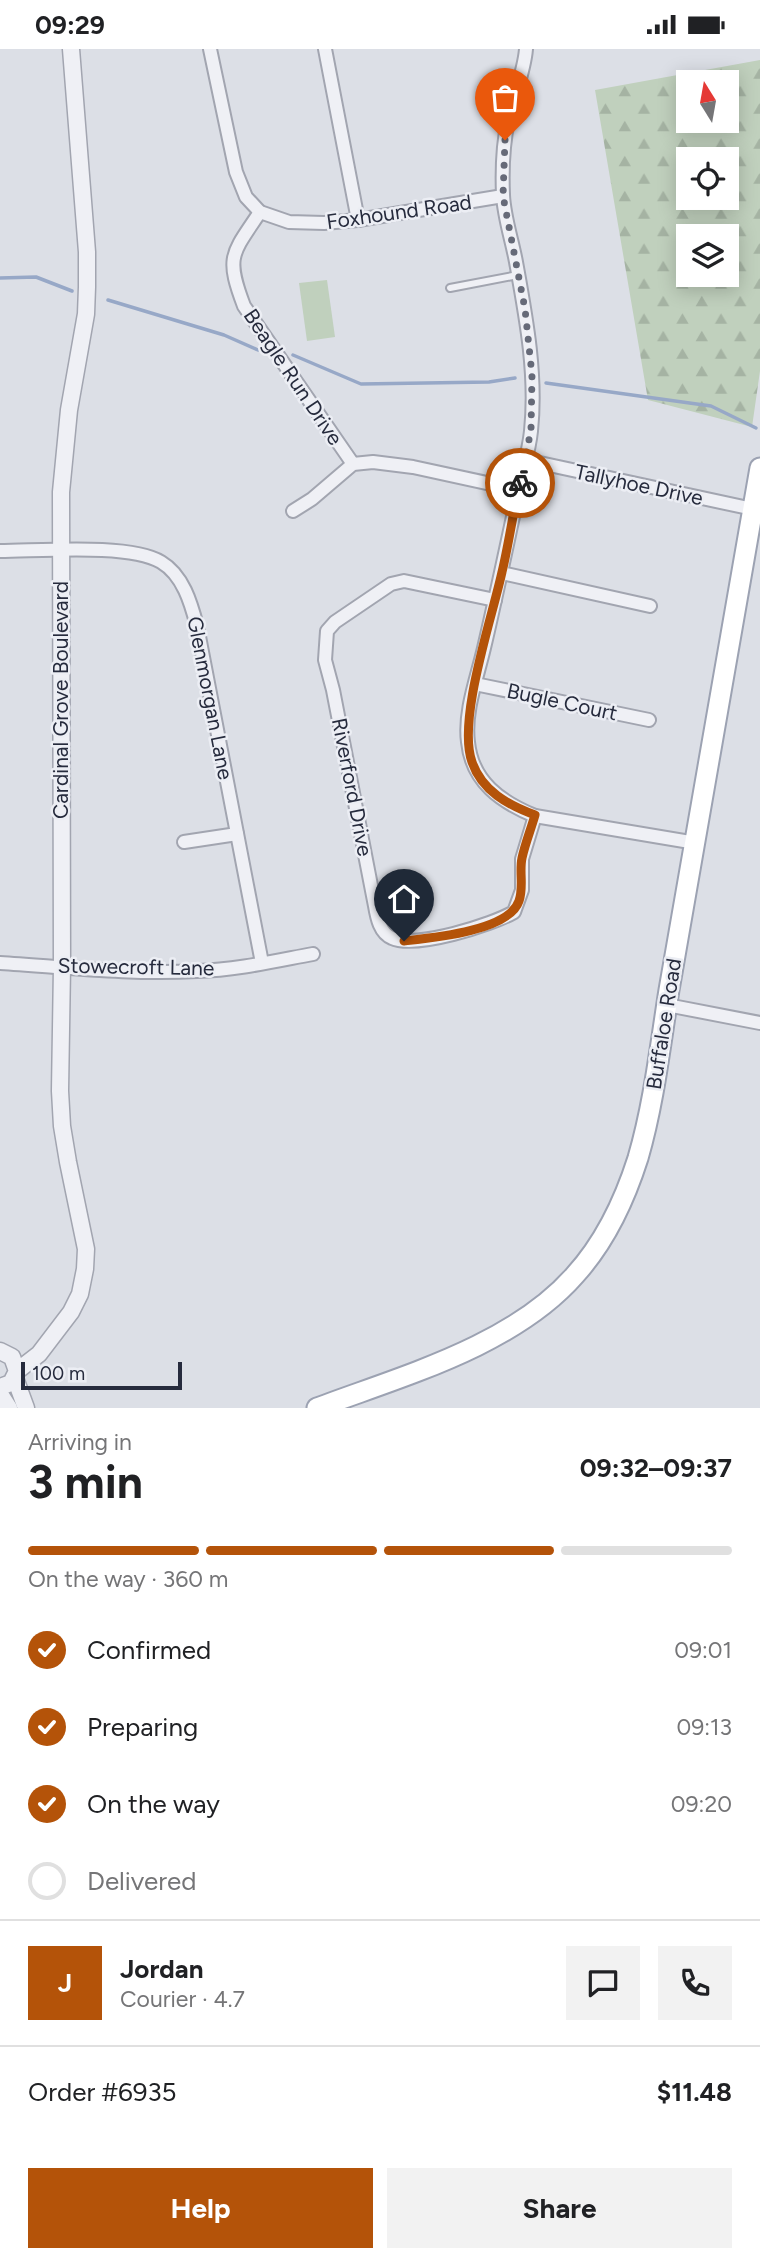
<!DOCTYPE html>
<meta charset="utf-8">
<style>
body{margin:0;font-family:Figtree,sans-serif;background:#f2f2f2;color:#202124;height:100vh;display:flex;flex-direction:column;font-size:26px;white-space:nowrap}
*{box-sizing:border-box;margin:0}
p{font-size:23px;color:#757577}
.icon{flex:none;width:38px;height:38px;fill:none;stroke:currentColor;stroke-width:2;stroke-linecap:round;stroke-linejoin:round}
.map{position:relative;height:1359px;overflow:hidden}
.sheet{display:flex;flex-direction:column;background:#fff;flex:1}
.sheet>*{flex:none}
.needle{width:46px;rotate:349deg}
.controls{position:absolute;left:676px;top:21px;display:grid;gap:14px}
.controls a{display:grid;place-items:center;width:63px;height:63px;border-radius:0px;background:#fff;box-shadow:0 4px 18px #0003;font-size:35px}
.scale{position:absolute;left:21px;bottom:18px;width:161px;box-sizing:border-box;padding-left:7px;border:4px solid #262b3d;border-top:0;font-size:19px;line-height:24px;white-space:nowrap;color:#262b3d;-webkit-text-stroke:5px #eceef4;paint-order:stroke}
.pin{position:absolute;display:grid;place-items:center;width:60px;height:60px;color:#fff;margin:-72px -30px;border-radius:50% 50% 50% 0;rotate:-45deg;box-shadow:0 0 7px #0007}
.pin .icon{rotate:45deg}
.courier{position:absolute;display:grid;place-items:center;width:70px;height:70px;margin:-35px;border:5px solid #b45309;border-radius:50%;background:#fff;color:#222;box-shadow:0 2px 9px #0007}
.summary em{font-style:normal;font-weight:700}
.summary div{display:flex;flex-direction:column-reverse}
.summary{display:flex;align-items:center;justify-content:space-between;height:119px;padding:0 28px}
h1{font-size:46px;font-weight:700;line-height:52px}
.bar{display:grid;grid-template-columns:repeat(4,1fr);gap:10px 7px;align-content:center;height:84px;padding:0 28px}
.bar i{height:9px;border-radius:5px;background:#e0e0e0}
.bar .selected{background:#b45309}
.bar p{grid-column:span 4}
.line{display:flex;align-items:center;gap:18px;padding:0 28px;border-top:2px solid #e0e0e0}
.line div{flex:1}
.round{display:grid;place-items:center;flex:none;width:74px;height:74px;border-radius:0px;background:#f2f2f2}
ol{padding:0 28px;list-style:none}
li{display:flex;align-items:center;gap:21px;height:77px}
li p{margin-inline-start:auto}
li .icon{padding:7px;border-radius:50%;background:#b45309;color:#fff;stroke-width:4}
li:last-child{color:#757577}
li i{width:38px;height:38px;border:4px solid #e0e0e0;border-radius:50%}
.primary-button{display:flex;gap:14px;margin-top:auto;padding:14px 28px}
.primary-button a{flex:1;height:80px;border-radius:0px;background:#b45309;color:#fff;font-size:28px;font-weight:700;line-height:80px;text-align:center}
.primary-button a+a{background:#f2f2f2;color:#202124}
.status{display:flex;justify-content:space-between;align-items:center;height:49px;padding:0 35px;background:#fff;direction:ltr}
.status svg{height:19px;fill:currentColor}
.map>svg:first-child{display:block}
.forest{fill:url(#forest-firs);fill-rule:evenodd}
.pitch{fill:#c0d0bd}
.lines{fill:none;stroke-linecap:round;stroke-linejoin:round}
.stream{stroke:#97a8c7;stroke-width:3.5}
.service-casing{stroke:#a2a5b0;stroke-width:10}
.minor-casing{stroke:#a2a5b0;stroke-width:16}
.tertiary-casing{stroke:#a2a5b0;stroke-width:19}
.primary-casing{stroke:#9ca2b2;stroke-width:23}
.service{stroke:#eff0f5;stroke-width:6}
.minor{stroke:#eff0f5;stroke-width:12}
.tertiary{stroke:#eff0f5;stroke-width:16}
.primary{stroke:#fff;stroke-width:19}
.done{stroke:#666a78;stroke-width:7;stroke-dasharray:0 12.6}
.route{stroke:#b45309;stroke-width:9}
.labels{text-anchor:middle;stroke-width:5;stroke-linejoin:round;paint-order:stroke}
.street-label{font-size:21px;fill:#262b3d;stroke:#eceef4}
</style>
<div class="status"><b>09:29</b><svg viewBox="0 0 49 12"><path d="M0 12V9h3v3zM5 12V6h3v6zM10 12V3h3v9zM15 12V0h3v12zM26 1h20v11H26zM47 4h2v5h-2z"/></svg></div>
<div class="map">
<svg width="760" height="1359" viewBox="0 0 760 1359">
<defs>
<pattern id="forest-firs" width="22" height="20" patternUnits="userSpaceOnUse" patternTransform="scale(1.75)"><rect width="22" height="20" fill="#c0d0bd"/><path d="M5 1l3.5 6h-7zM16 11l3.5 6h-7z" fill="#a5b3a3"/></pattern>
</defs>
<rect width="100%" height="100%" fill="#dcdfe6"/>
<!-- forest -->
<path class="forest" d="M760,11V322L752,378L648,351L595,41ZM688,33H726V72H688ZM688,110H726V149H688ZM688,187H726V226H688Z"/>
<!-- pitch -->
<polygon class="pitch" points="327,231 335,288 307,292 299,234"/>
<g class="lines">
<!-- stream -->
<g class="stream">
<polyline points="0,229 36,228 72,242"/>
<polyline points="108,251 224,286 258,301"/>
<polyline points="293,306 361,335 489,333 515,329"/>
<polyline points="546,334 711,357 756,379"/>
</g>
<defs>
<polyline id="service" points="450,239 518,226"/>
<g id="minor">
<polyline points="210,0 236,123 246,148 260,163 289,173 324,174 358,171 503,147"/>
<polyline points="325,0 358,171"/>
<path d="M526,0C524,25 513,47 508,72C503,95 502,122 503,146C504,168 512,191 516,213C526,268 537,326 531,382C529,403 522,423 518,444C507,496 496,548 484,599C477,629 464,663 468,693C472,733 501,753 535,767L696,794"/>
<path d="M260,163C232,205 225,207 244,257L353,415"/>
<polyline points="526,411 753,460"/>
<polyline points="293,462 312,450 353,415 373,413 413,418 519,441"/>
<path d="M0,502C39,502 130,494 161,513C183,526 191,554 197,577L262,914"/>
<polyline points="502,524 650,557"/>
<path d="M495,551L404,532L391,535L335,573L327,582L325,611L333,641L375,857C377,869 380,884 392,889C415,900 492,876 514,863L522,841V810L535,767"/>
<polyline points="475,635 649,671"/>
<polyline points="184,793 237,785"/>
<path d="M0,914C64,918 133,926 197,922C237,921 275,912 313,905"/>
<polyline points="667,956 760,974"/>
</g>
<g id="tertiary">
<polyline points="0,1302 12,1308 17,1322 11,1334 0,1338"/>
<polyline points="17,1322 39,1305 71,1263 80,1245 85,1220 86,1200 68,1113 62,1077 60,1042 62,918 61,443 69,361 86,265 87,238 87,203 71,0"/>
<polyline points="15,1329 26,1359"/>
<polyline points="0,1345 9,1359"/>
</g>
<path id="primary" d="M317,1359C402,1327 513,1297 575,1226C604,1194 625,1150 638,1109C654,1054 660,998 669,941L760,419"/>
</defs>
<!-- service casing -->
<use href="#service" class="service-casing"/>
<!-- minor casing -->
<use href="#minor" class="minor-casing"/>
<!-- tertiary casing -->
<use href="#tertiary" class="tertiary-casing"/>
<!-- primary casing -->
<use href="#primary" class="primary-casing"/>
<!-- service -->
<use href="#service" class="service"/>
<!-- minor -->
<use href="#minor" class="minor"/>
<!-- tertiary -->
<use href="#tertiary" class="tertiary"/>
<!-- primary -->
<use href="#primary" class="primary"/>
</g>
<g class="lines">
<!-- done -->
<polyline class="done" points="505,91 503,147 525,260 532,326 531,381 520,434"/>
<!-- route -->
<path class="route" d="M404,892C432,889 509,882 519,852C524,838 519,823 522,809C525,795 531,780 535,766C508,756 482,742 472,713C457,671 492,569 502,523C509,494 513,463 520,434"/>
</g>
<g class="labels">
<!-- street labels -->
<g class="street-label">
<text transform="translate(399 163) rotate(-8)" y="7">Foxhound Road</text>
<text transform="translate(293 328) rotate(56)" y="7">Beagle Run Drive</text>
<text transform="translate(639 436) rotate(12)" y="7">Tallyhoe Drive</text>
<text transform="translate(210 649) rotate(79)" y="7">Glenmorgan Lane</text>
<text transform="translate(61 651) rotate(-90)" y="7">Cardinal Grove Boulevard</text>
<text transform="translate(562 653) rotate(12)" y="7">Bugle Court</text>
<text transform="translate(352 738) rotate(79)" y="7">Riverford Drive</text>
<text transform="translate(136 918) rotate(1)" y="7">Stowecroft Lane</text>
<text transform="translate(664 975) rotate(-81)" y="7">Buffaloe Road</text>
</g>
</g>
</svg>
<div class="controls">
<a><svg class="needle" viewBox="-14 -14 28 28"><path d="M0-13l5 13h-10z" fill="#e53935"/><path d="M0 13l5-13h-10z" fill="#757577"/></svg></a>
<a><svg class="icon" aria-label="locate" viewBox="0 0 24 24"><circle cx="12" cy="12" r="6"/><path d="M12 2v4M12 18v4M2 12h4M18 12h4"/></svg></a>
<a><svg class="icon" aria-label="layers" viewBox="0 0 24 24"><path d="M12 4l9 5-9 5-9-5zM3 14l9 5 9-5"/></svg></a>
</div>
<div class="scale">100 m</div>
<div class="pin" style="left:505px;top:91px;background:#ea580c"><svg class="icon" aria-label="bag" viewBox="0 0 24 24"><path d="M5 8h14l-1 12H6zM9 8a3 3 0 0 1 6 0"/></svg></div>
<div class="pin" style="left:404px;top:892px;background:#1f2937"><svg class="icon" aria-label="home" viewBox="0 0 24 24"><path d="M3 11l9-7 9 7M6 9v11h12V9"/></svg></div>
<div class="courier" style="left:520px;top:434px"><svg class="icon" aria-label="bike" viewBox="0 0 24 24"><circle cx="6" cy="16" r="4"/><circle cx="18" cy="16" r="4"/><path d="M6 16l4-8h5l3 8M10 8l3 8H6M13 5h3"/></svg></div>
</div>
<section class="sheet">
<div class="summary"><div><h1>3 min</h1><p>Arriving in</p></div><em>09:32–09:37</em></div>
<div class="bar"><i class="selected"></i><i class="selected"></i><i class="selected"></i><i></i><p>On the way · 360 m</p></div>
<ol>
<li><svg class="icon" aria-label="check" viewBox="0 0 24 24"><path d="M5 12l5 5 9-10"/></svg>Confirmed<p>09:01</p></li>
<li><svg class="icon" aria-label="check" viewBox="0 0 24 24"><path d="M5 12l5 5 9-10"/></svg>Preparing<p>09:13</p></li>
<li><svg class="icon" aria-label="check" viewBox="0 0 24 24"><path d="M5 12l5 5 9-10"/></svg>On the way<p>09:20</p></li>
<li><i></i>Delivered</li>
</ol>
<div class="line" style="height:126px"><b class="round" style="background:#b45309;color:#fff">J</b><div><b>Jordan</b><p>Courier · 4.7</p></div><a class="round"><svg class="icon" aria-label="chat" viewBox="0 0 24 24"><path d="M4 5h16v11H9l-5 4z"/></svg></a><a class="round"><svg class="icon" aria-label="phone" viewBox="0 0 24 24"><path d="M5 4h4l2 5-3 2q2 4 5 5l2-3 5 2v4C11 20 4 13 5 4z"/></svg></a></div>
<div class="line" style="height:91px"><div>Order #6935</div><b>$11.48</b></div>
<div class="primary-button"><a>Help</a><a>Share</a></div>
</section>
